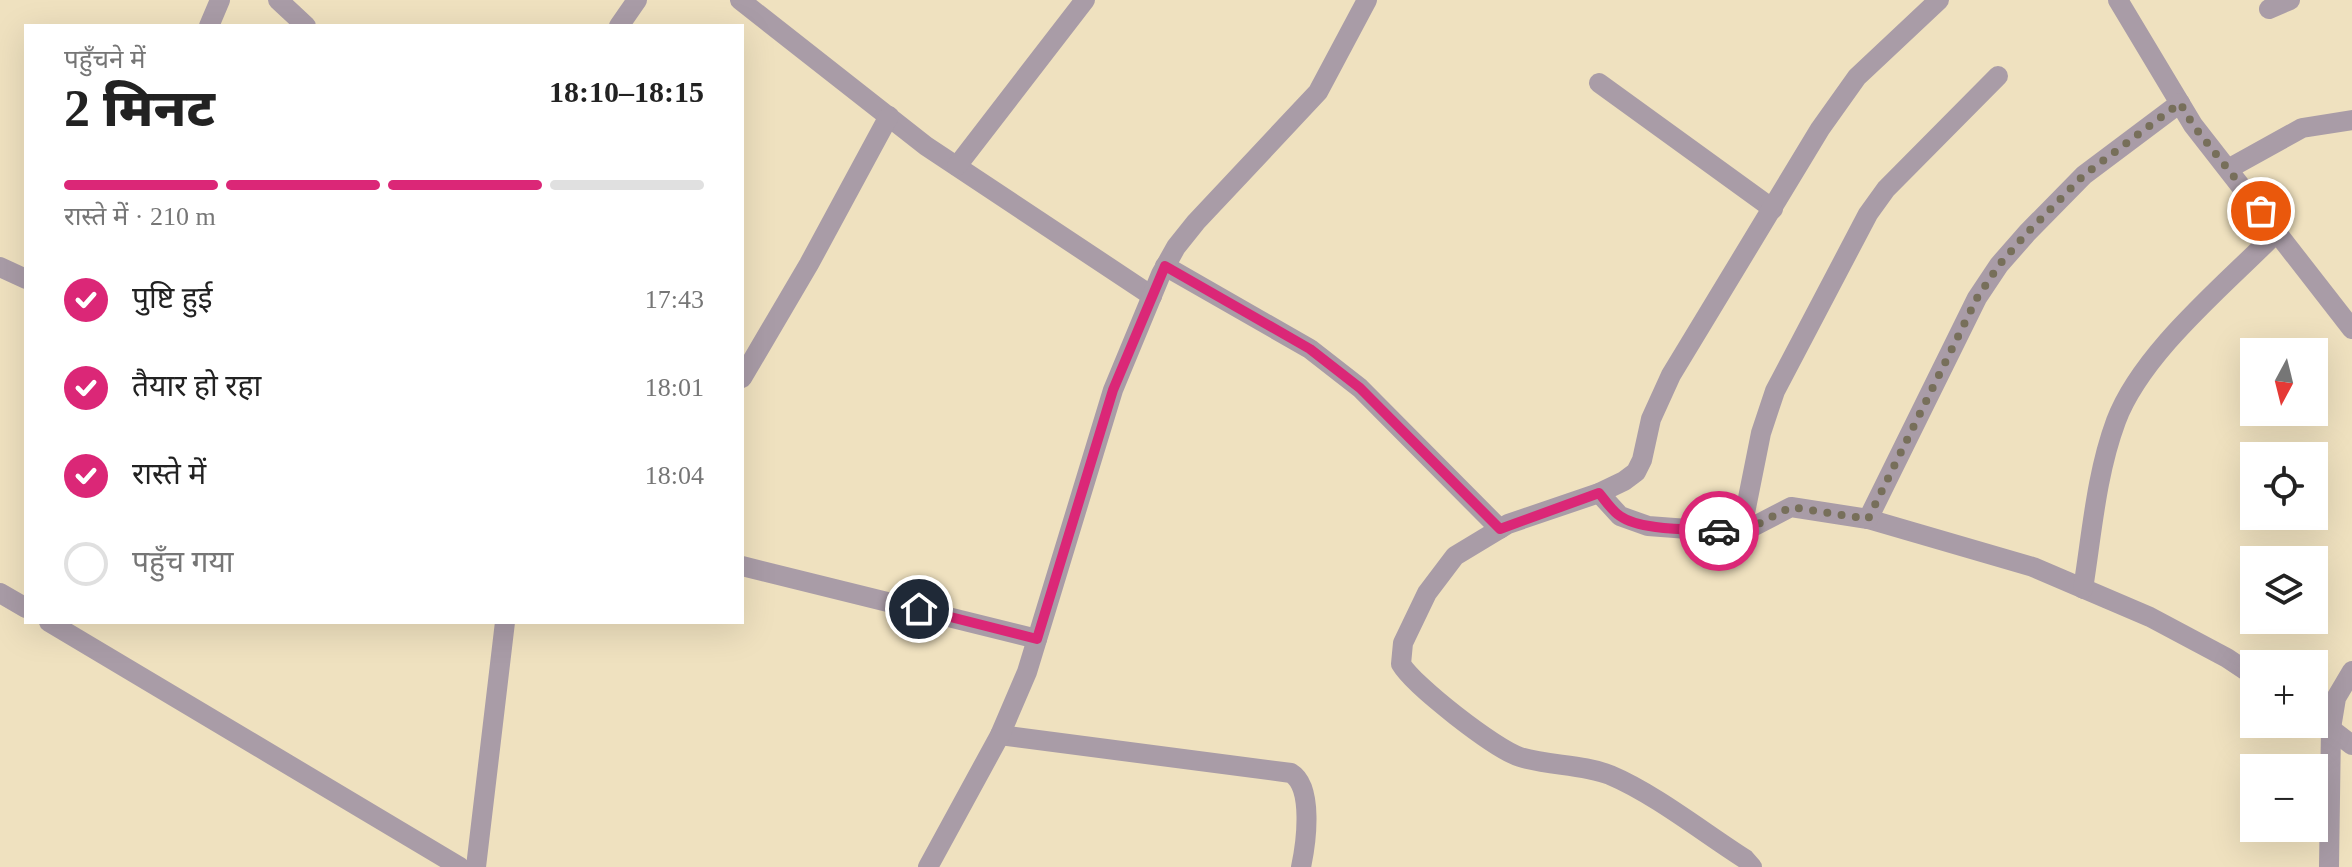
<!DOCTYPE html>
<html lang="hi">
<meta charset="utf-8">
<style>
body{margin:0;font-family:"Times New Roman","Noto Sans Devanagari",serif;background:#f2f2f2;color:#222;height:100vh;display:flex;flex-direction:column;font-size:30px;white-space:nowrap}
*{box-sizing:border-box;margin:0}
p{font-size:26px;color:#767676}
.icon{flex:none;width:44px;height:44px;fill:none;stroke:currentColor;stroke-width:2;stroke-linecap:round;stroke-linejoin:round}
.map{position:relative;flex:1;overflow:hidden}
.sheet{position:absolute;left:24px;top:24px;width:720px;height:600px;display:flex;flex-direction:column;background:#fff;border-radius:0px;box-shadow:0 8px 32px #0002}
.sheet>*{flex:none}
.needle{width:52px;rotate:187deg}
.tools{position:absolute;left:2240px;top:338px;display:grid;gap:16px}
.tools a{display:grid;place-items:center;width:88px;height:88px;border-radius:0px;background:#fff;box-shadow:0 8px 32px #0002;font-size:40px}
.pin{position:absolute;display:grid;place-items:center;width:68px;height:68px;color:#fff;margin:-34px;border:4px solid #fff;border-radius:50%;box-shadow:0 2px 8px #0007}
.courier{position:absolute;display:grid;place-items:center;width:80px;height:80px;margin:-40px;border:6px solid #db2777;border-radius:50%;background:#fff;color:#222;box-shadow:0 2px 10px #0007}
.head em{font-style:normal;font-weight:800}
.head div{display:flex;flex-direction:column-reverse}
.head{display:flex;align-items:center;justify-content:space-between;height:136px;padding:0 40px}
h1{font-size:52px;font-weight:800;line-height:60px}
.bar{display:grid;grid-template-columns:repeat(4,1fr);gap:12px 8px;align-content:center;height:96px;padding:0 40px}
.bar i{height:10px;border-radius:6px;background:#e0e0e0}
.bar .selected{background:#db2777}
.bar p{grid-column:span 4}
ol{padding:0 40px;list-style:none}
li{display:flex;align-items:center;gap:24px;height:88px}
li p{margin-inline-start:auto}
li .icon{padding:8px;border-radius:50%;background:#db2777;color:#fff;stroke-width:4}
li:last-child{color:#767676}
li i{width:44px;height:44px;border:4px solid #e0e0e0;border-radius:50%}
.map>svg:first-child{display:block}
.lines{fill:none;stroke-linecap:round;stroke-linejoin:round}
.street{stroke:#a99ca7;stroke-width:20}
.done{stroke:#776f5a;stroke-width:8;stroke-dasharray:0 14.4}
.route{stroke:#db2777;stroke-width:10}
</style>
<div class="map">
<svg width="2352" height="867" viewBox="0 0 2352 867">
<rect width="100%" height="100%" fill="#efe1bf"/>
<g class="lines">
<!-- street -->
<g class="street">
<polyline points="278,0 306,26"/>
<polyline points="740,0 926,146 1152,296"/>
<polyline points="2118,0 2193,125 2352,329"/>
<polyline points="2269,9 2290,0"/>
<polyline points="209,26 220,0"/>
<polyline points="619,26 637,0"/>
<polyline points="1599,83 1773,209"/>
<polyline points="957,166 1085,0"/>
<polyline points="2228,169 2302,128 2352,120"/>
<polyline points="1165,266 1310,349 1360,388 1500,529"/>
<polyline points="0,267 26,279"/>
<polyline points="742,378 809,264 889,116"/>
<polyline points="1599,493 1620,516 1648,526 1741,533 1791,507 1868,519 2033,567 2150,617 2227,658 2254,676"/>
<polyline points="1868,519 1977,298 1999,265 2027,233 2084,175 2180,103"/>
<polyline points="1741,533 1761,433 1775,391 1868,214 1886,189 1998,76"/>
<polyline points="742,566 1037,639"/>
<path d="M2083,589C2092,533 2096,475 2116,421C2142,352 2225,285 2277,232"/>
<polyline points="0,593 26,608"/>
<polyline points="49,622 460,867"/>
<polyline points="2314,716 2352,745"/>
<path d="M1000,735L1291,773C1314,787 1306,844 1301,867"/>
<polyline points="476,867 505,622"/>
<polyline points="928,867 1000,735 1027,672 1113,390 1161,274 1176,247 1196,222 1318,92 1367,0"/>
<path d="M1752,867L1745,859C1704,833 1655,794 1610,775C1582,764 1549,766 1520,757C1495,749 1414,686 1401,664L1403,643L1427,593L1455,556L1508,524L1599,493L1624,481L1636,472L1642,460L1651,419L1671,375L1820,129L1857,77L1939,0"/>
<polyline points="2329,867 2331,728 2336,698 2352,671"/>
</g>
</g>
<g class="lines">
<!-- done -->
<polyline class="done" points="1719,531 1741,533 1791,507 1868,519 1977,298 1999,265 2027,233 2084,175 2180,103 2193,125 2261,211"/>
<!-- route -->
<path class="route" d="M919,609L1037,639L1113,390L1165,266L1310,349L1360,388L1500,529L1599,493C1605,500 1612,511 1620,516C1641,531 1693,529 1719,531"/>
</g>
</svg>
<div class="tools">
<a><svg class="needle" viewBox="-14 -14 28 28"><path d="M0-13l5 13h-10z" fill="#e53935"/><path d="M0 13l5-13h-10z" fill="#767676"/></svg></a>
<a><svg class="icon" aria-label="locate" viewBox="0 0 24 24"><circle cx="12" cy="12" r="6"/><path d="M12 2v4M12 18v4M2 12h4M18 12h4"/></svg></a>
<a><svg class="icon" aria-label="layers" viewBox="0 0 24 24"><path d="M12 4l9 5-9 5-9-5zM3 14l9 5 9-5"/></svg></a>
<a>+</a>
<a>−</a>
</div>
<div class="pin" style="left:2261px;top:211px;background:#ea580c"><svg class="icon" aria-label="bag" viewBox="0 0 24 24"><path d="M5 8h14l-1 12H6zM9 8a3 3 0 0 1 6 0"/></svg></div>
<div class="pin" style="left:919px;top:609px;background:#1f2937"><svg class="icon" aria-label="home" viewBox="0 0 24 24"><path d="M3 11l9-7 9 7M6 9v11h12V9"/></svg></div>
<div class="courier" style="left:1719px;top:531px"><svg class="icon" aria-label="car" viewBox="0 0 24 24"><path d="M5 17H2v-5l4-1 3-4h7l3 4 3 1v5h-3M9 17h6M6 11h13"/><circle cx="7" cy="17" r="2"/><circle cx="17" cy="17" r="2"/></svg></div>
<section class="sheet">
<div class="head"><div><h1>2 मिनट</h1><p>पहुँचने में</p></div><em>18:10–18:15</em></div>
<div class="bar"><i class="selected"></i><i class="selected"></i><i class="selected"></i><i></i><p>रास्ते में · 210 m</p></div>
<ol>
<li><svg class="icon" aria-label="check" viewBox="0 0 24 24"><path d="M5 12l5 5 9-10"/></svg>पुष्टि हुई<p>17:43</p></li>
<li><svg class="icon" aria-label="check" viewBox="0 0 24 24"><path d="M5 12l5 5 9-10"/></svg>तैयार हो रहा<p>18:01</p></li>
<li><svg class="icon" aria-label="check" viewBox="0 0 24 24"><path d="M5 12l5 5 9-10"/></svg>रास्ते में<p>18:04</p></li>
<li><i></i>पहुँच गया</li>
</ol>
</section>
</div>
